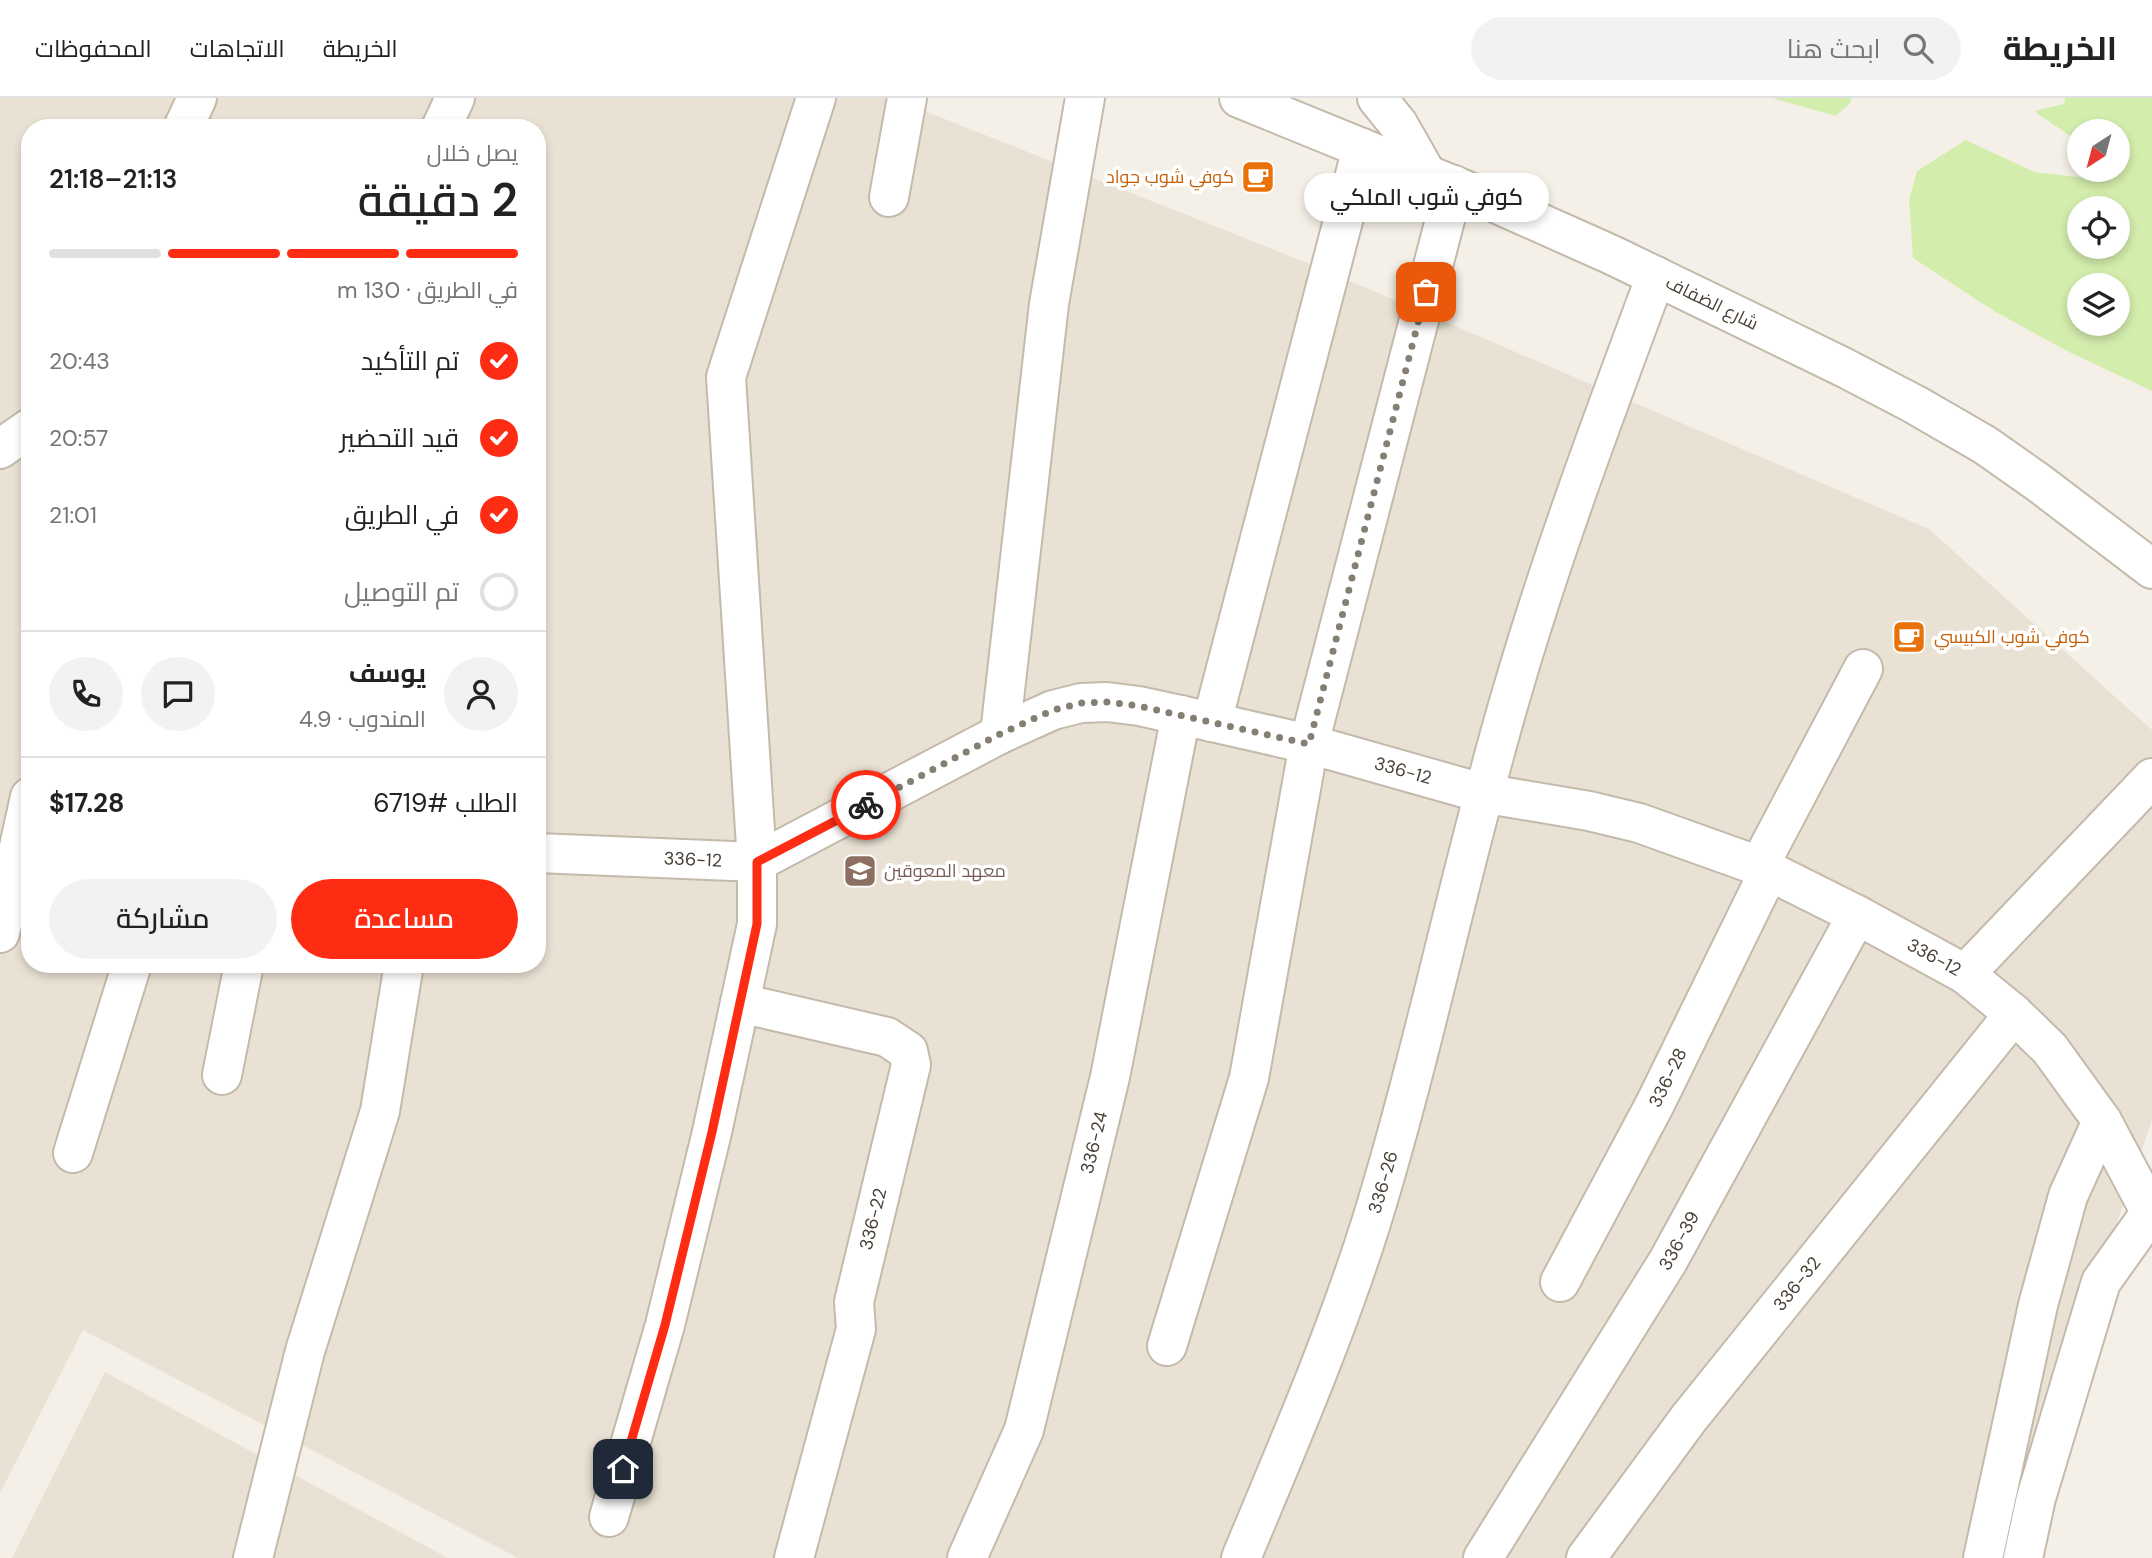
<!DOCTYPE html>
<html lang="ar">
<meta charset="utf-8">
<style>
body{margin:0;font-family:"DM Sans",Cairo,sans-serif;background:#f2f2f2;color:#222;direction:rtl;height:100vh;display:flex;flex-direction:column;font-size:26px;white-space:nowrap}
*{box-sizing:border-box;margin:0}
p{font-size:23px;color:#767676}
.icon{flex:none;width:38px;height:38px;fill:none;stroke:currentColor;stroke-width:2;stroke-linecap:round;stroke-linejoin:round}
.map{position:relative;flex:1;overflow:hidden;direction:ltr}
.sheet{position:absolute;left:21px;top:21px;width:525px;height:854px;display:flex;flex-direction:column;background:#fff;border-radius:28px;box-shadow:0 4px 10px #0003;direction:rtl}
.sheet>*{flex:none}
.needle{width:46px;rotate:216deg}
.controls{position:absolute;left:2067px;top:21px;display:grid;gap:14px}
.controls a{display:grid;place-items:center;width:63px;height:63px;border-radius:50%;background:#fff;box-shadow:0 4px 10px #0003;font-size:35px}
.pin{position:absolute;display:grid;place-items:center;width:60px;height:60px;color:#fff;margin:-30px;border-radius:14px;box-shadow:0 4px 10px #0006}
.courier{position:absolute;display:grid;place-items:center;width:70px;height:70px;margin:-35px;border:5px solid #ff2c14;border-radius:50%;background:#fff;color:#222;box-shadow:0 2px 9px #0007}
.bubble{position:absolute;height:49px;border-radius:24px;background:#fff;box-shadow:0 4px 10px #0003;font-size:23px;font-weight:600;line-height:49px;text-align:center;direction:rtl}
.overview em{font-style:normal;font-weight:600}
.overview div{display:flex;flex-direction:column-reverse}
.overview{display:flex;align-items:center;justify-content:space-between;height:119px;padding:0 28px}
h1{font-size:46px;font-weight:600;line-height:52px}
.bar{display:grid;grid-template-columns:repeat(4,1fr);gap:10px 7px;align-content:center;height:84px;padding:0 28px}
.bar i{height:9px;border-radius:5px;background:#e0e0e0}
.bar .current{background:#ff2c14}
.bar p{grid-column:span 4}
.line{display:flex;align-items:center;gap:18px;padding:0 28px;border-top:2px solid #e0e0e0}
.line div{flex:1}
.round{display:grid;place-items:center;flex:none;width:74px;height:74px;border-radius:37px;background:#f2f2f2}
ol{padding:0 28px;list-style:none}
li{display:flex;align-items:center;gap:21px;height:77px}
li p{margin-inline-start:auto}
li .icon{padding:7px;border-radius:50%;background:#ff2c14;color:#fff;stroke-width:4}
li:last-child{color:#767676}
li i{width:38px;height:38px;border:4px solid #e0e0e0;border-radius:50%}
.cta{display:flex;gap:14px;margin-top:auto;padding:14px 28px}
.cta a{flex:1;height:80px;border-radius:42px;background:#ff2c14;color:#fff;font-size:28px;font-weight:600;line-height:80px;text-align:center}
.cta a+a{background:#f2f2f2;color:#222}
header{display:flex;align-items:center;gap:42px;box-sizing:border-box;height:98px;padding:0 35px;background:#fff;border-bottom:2px solid #e0e0e0}
header strong{font-size:33px}
nav{display:flex;gap:38px;margin-inline-start:auto;font-size:24px}
.search{width:490px;height:63px;background:#f2f2f2;display:flex;align-items:center;gap:18px;box-sizing:border-box;padding:0 24px;border-radius:38px;color:#767676;font-size:26px}
.map>svg:first-child{display:block}
.residential{fill:#e9e2d4;fill-rule:evenodd}
.green{fill:#d3edac;fill-rule:evenodd}
.lines{fill:none;stroke-linecap:round;stroke-linejoin:round}
.minor-casing{stroke:#c4baab;stroke-width:42}
.minor{stroke:#fff;stroke-width:38}
.done{stroke:#857e73;stroke-width:7;stroke-dasharray:0 12.6}
.route{stroke:#ff2c14;stroke-width:9}
.labels{text-anchor:middle;stroke-width:7;stroke-linejoin:round;paint-order:stroke}
.food-label{font-size:18px;fill:#c56008;stroke:#fff;text-anchor:end}
.street-label{font-size:18px;fill:#494035;stroke:#fff}
.education-label{font-size:18px;fill:#785e54;stroke:#fff;text-anchor:start}
</style>
<header>
<strong>الخريطة</strong>
<div class="search"><svg class="icon" aria-label="search" viewBox="0 0 24 24"><circle cx="10" cy="10" r="6"/><path d="M15 15l6 6"/></svg>ابحث هنا</div>
<nav><a>الخريطة</a><a>الاتجاهات</a><a>المحفوظات</a></nav>
</header>
<div class="map">
<svg width="2152" height="1460" viewBox="0 0 2152 1460">
<rect width="100%" height="100%" fill="#f5f0e7"/>
<!-- residential -->
<g class="residential">
<path d="M0,0H892L1322,171L1929,431L2152,632V1022L2002,1460H518L83,1232L0,1395ZM30,30H537V866H30Z"/>
<polygon points="105,1274 448,1460 12,1460"/>
</g>
<!-- green -->
<g class="green">
<polygon points="1772,0 1852,0 1850,5 1836,18"/>
<path d="M2065,0H2152V293L2067,253L1994,213L1913,160L1909,102L1917,73L1966,42L2034,74L2106,82L2102,72H2118V33H2079V44L2034,13L2064,6ZM2079,110H2118V149H2079ZM2079,187H2118V226H2079Z"/>
</g>
<g class="lines">
<defs>
<g id="minor">
<polyline points="1239,0 1482,99 1612,157 1843,269 1914,306 1985,347 2039,385 2152,471"/>
<polyline points="1377,0 1398,26 1427,77"/>
<polyline points="183,30 197,0"/>
<polyline points="441,30 455,0"/>
<polyline points="889,99 907,0"/>
<polyline points="0,351 30,330"/>
<polyline points="1212,624 1362,50"/>
<polyline points="1000,636 1049,206 1085,0"/>
<path id="s1" d="M537,755L757,764L1000,636L1053,612L1081,605L1107,604L1139,608L1212,624L1309,646L1482,695L1589,713L1639,725L1759,768L1857,817L1965,876L2014,916L2050,951L2102,1023L2152,1117"/>
<polyline points="1759,768 1863,571"/>
<polyline points="0,835 30,699"/>
<polyline points="1965,876 2152,680"/>
<polyline points="740,905 887,939 908,953 911,967 854,1204 856,1231 794,1460"/>
<polyline points="222,977 244,866"/>
<polyline points="73,1055 132,866"/>
<path id="s2" d="M1560,1184L1655,1006L1769,773"/>
<polyline points="1167,1248 1249,980 1309,646 1454,87"/>
<polyline points="609,1419 665,1227 712,1034 757,826 757,764 726,279 816,0"/>
<polyline points="253,1460 305,1253 380,1013 404,866"/>
<path id="s3" d="M967,1460L1024,1332L1110,979L1181,617"/>
<path id="s4" d="M1241,1460C1287,1350 1335,1239 1371,1125C1425,950 1460,770 1512,594C1553,453 1605,315 1656,178"/>
<path id="s5" d="M1483,1460L1668,1163L1857,817"/>
<path id="s6" d="M1586,1460L1689,1320L2014,916"/>
<polyline points="1983,1460 2038,1207 2068,1098 2102,1023"/>
<polyline points="2023,1460 2036,1400 2101,1184 2151,1114"/>
</g>
</defs>
<!-- minor casing -->
<use href="#minor" class="minor-casing"/>
<!-- minor -->
<use href="#minor" class="minor"/>
</g>
<g class="lines">
<!-- done -->
<polyline class="done" points="866,707 1000,636 1053,612 1081,605 1107,604 1139,608 1309,646 1426,194"/>
<!-- route -->
<polyline class="route" points="623,1371 665,1227 712,1034 757,826 757,764 866,707"/>
</g>
<!-- icons -->
<defs>
<symbol id="cafe-square" viewBox="-11 -11 22 22"><rect x="-9" y="-9" width="18" height="18" rx="4" fill="#e8710a" stroke="#fff"/><path d="M-5.5-4.5H6V0H3Q3 3.5 0 3.5H-2.5Q-5.5 3.5-5.5 0ZM3-3.2v2h1.7v-2ZM-6 4.5H4V6H-6Z" fill="#fff"/></symbol>
<symbol id="school-square" viewBox="-11 -11 22 22"><rect x="-9" y="-9" width="18" height="18" rx="4" fill="#8d6e63" stroke="#fff"/><path d="M0-5L7-2L0 1L-7-2ZM-4 1L0 2.5L4 1V4Q0 6-4 4Z" fill="#fff"/></symbol>
</defs>
<g fill-rule="evenodd">
<use href="#cafe-square" x="1239" y="60" width="38" height="38"/>
<use href="#cafe-square" x="1890" y="520" width="38" height="38"/>
<use href="#school-square" x="841" y="754" width="38" height="38"/>
</g>
<g class="labels">
<!-- food labels -->
<g class="food-label">
<text x="1234" y="85">كوفي شوب جواد</text>
<text x="1934" y="545" text-anchor="start">كوفي شوب الكبيسي</text>
</g>
<!-- street labels -->
<g class="street-label">
<text transform="translate(1712 205) rotate(26)" y="6">شارع الضفاف</text>
<text dy="6" stroke="none"><textPath href="#s1" startOffset="912">336-12</textPath></text>
<text dy="6" stroke="none"><textPath href="#s1" startOffset="156">336-12</textPath></text>
<text dy="6" stroke="none"><textPath href="#s1" startOffset="1479">336-12</textPath></text>
<text dy="6" stroke="none"><textPath href="#s2" startOffset="231">336-28</textPath></text>
<text dy="6" stroke="none"><textPath href="#s3" startOffset="436">336-24</textPath></text>
<text dy="6" stroke="none"><textPath href="#s4" startOffset="402">336-26</textPath></text>
<text transform="translate(873 1121) rotate(-76)" y="6">336-22</text>
<text dy="6" stroke="none"><textPath href="#s5" startOffset="373">336-39</textPath></text>
<text dy="6" stroke="none"><textPath href="#s6" startOffset="346">336-32</textPath></text>
</g>
<!-- education labels -->
<g class="education-label">
<text x="884" y="779">معهد المعوقين</text>
</g>
</g>
</svg>
<div class="controls">
<a><svg class="needle" viewBox="-14 -14 28 28"><path d="M0-13l5 13h-10z" fill="#e53935"/><path d="M0 13l5-13h-10z" fill="#767676"/></svg></a>
<a><svg class="icon" aria-label="locate" viewBox="0 0 24 24"><circle cx="12" cy="12" r="6"/><path d="M12 2v4M12 18v4M2 12h4M18 12h4"/></svg></a>
<a><svg class="icon" aria-label="layers" viewBox="0 0 24 24"><path d="M12 4l9 5-9 5-9-5zM3 14l9 5 9-5"/></svg></a>
</div>
<div class="pin" style="left:1426px;top:194px;background:#ea580c"><svg class="icon" aria-label="bag" viewBox="0 0 24 24"><path d="M5 8h14l-1 12H6zM9 8a3 3 0 0 1 6 0"/></svg></div>
<div class="pin" style="left:623px;top:1371px;background:#1f2937"><svg class="icon" aria-label="home" viewBox="0 0 24 24"><path d="M3 11l9-7 9 7M6 9v11h12V9"/></svg></div>
<div class="courier" style="left:866px;top:707px"><svg class="icon" aria-label="bike" viewBox="0 0 24 24"><circle cx="6" cy="16" r="4"/><circle cx="18" cy="16" r="4"/><path d="M6 16l4-8h5l3 8M10 8l3 8H6M13 5h3"/></svg></div>
<div class="bubble" style="left:1304px;top:75px;width:245px">كوفي شوب الملكي</div>
<section class="sheet">
<div class="overview"><div><h1>2 دقيقة</h1><p>يصل خلال</p></div><em>21:13–21:18</em></div>
<div class="bar"><i class="current"></i><i class="current"></i><i class="current"></i><i></i><p>في الطريق · 130 m</p></div>
<ol>
<li><svg class="icon" aria-label="check" viewBox="0 0 24 24"><path d="M5 12l5 5 9-10"/></svg>تم التأكيد<p>20:43</p></li>
<li><svg class="icon" aria-label="check" viewBox="0 0 24 24"><path d="M5 12l5 5 9-10"/></svg>قيد التحضير<p>20:57</p></li>
<li><svg class="icon" aria-label="check" viewBox="0 0 24 24"><path d="M5 12l5 5 9-10"/></svg>في الطريق<p>21:01</p></li>
<li><i></i>تم التوصيل</li>
</ol>
<div class="line" style="height:126px"><a class="round"><svg class="icon" aria-label="person" viewBox="0 0 24 24"><circle cx="12" cy="8" r="4"/><path d="M4 21q1-7 8-7t8 7"/></svg></a><div><b>يوسف</b><p>المندوب · 4.9</p></div><a class="round"><svg class="icon" aria-label="chat" viewBox="0 0 24 24"><path d="M4 5h16v11H9l-5 4z"/></svg></a><a class="round"><svg class="icon" aria-label="phone" viewBox="0 0 24 24"><path d="M5 4h4l2 5-3 2q2 4 5 5l2-3 5 2v4C11 20 4 13 5 4z"/></svg></a></div>
<div class="line" style="height:91px"><div>الطلب #6719</div><b>$17.28</b></div>
<div class="cta"><a>مساعدة</a><a>مشاركة</a></div>
</section>
</div>
